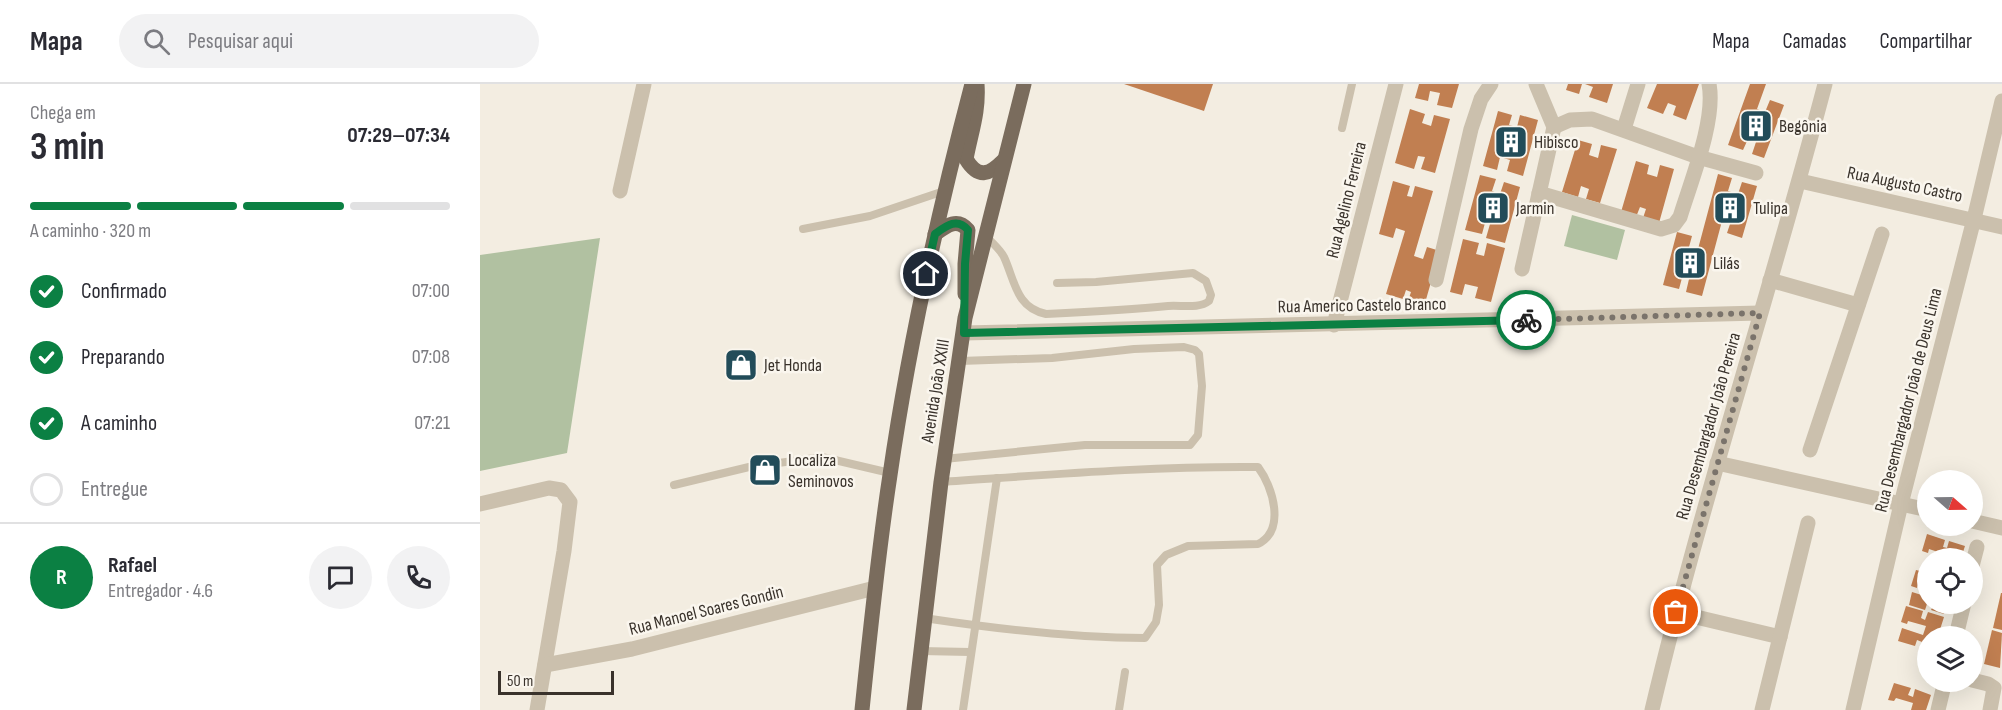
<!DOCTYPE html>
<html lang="pt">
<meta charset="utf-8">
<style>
body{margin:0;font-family:"Sofia Sans Condensed",sans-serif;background:#f2f2f3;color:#2b2b33;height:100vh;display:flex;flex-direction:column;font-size:22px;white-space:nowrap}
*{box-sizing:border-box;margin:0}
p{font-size:20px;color:#7c7c81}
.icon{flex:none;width:33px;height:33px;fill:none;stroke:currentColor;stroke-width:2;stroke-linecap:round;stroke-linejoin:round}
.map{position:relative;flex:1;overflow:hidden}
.details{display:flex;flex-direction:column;background:#fff;width:480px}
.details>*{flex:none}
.needle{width:39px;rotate:110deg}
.controls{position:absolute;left:1437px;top:386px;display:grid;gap:12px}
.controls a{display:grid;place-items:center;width:66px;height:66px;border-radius:50%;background:#fff;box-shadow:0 6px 24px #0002;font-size:30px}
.scale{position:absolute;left:18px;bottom:15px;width:116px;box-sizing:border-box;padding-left:6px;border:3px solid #39322b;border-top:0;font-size:16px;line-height:21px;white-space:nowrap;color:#39322b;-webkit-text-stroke:4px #faf6ee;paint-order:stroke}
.pin{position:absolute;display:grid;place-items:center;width:51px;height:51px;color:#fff;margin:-26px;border:3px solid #fff;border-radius:50%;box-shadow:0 2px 6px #0007}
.courier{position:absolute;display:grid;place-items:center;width:60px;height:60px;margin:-30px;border:4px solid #0b8043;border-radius:50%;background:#fff;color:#222;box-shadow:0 2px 8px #0007}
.overview em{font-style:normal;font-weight:700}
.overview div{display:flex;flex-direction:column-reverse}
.overview{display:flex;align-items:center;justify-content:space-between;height:102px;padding:0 30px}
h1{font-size:39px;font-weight:700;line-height:45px}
.bar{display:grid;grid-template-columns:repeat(4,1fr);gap:9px 6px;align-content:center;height:72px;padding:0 30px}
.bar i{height:8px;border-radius:4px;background:#e1e1e2}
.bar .selected{background:#0b8043}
.bar p{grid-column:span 4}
.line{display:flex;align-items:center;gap:15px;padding:0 30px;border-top:2px solid #e1e1e2}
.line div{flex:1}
.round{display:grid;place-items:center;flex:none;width:63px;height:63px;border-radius:32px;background:#f2f2f3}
ol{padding:0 30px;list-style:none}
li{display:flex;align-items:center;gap:18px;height:66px}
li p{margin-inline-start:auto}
li .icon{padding:6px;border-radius:50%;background:#0b8043;color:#fff;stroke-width:4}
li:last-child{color:#7c7c81}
li i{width:33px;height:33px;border:3px solid #e1e1e2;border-radius:50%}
header{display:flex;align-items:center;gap:36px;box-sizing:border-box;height:84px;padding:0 30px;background:#fff;border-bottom:2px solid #e1e1e2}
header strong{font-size:28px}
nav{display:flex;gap:33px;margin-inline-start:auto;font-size:21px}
.search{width:420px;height:54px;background:#f2f2f3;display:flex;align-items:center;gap:15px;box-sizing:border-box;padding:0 21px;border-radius:33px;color:#7c7c81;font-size:22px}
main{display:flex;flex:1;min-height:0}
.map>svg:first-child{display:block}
.green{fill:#b1c1a1}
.building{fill:#c17f51}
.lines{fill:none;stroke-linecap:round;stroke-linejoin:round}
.service{stroke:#cbc0ad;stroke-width:8}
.minor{stroke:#cbc0ad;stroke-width:15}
.primary{stroke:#7a6c5d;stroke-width:15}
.done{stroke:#7a736b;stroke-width:6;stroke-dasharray:0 10.8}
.route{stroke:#0b8043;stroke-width:8}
.labels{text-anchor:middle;stroke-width:5;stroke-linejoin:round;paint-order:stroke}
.poi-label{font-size:18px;fill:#39322b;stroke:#faf6ee;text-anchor:start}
.street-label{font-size:18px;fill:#39322b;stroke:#faf6ee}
</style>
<header>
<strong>Mapa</strong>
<div class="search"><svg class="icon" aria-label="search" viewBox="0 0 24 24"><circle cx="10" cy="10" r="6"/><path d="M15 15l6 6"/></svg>Pesquisar aqui</div>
<nav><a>Mapa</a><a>Camadas</a><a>Compartilhar</a></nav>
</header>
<main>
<section class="details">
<div class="overview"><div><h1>3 min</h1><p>Chega em</p></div><em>07:29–07:34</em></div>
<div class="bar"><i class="selected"></i><i class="selected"></i><i class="selected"></i><i></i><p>A caminho · 320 m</p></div>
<ol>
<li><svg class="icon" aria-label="check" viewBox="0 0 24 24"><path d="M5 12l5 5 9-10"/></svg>Confirmado<p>07:00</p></li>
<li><svg class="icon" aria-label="check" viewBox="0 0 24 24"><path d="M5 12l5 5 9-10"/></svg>Preparando<p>07:08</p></li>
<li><svg class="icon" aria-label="check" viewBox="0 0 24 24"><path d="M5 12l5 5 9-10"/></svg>A caminho<p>07:21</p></li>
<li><i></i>Entregue</li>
</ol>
<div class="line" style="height:108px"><b class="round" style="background:#0b8043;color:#fff">R</b><div><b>Rafael</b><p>Entregador · 4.6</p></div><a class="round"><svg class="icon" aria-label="chat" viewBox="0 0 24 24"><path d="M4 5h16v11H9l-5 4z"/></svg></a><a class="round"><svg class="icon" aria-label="phone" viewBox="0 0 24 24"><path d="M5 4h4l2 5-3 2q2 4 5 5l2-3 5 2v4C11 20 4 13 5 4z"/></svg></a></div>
</section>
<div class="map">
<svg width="1522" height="626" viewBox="0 0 1522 626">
<rect width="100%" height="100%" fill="#f3ede1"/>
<!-- green -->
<g class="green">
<polygon points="1092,131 1145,146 1137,176 1084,162"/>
<polygon points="120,154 87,369 0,387 0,171"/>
</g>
<!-- building -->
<g class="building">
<polygon points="644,0 733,0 724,27"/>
<polygon points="939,0 979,0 972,24 957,21 960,9 950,7 948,17 935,14"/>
<polygon points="1088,0 1102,0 1099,10 1086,6"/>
<polygon points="1105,0 1133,0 1127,19 1109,13 1113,3"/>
<polygon points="1177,0 1219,0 1206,36 1193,31 1196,22 1188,19 1183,30 1167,24"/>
<polygon points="1270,0 1286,0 1277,25 1285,28 1290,16 1304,21 1284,74 1272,70 1276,58 1268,55 1263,66 1248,61"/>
<polygon points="930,25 945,30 942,39 951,42 954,31 970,35 955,89 941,85 945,73 938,72 934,85 915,79"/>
<polygon points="1018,27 1032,31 1029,41 1037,43 1040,31 1058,36 1043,92 1027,87 1030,76 1020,73 1017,86 1003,82"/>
<polygon points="1098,56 1112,60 1109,71 1118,74 1121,61 1137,65 1120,119 1106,115 1109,105 1101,102 1098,113 1082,108"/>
<polygon points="1156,77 1169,81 1167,90 1177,93 1180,81 1194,85 1179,139 1163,134 1166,125 1160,123 1156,133 1141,128"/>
<polygon points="1238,90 1252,94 1248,107 1258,110 1262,98 1277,102 1262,154 1247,149 1250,140 1242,137 1222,212 1206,208 1209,195 1202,194 1199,205 1183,201 1197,148 1212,152 1209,163 1218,165"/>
<polygon points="1000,91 1016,95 1012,107 1020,110 1024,98 1040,103 1025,159 1006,154 1010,140 1005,139 1002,150 985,146"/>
<polygon points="913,97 930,102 927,112 932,113 935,102 953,107 934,172 943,175 947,163 960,167 945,219 929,214 931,208 926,206 923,215 906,210 925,147 916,144 913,154 899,150"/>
<polygon points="983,155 999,159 996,170 1004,172 1007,159 1025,164 1011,218 995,214 998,203 985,200 982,211 970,208"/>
<polygon points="1447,450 1465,456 1463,463 1467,464 1469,457 1485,462 1481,474 1466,474 1467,471 1449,465 1448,469 1442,467"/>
<polygon points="1436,486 1448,489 1448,504 1438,501 1437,504 1431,502"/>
<polygon points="1432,508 1448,513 1448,519 1467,519 1464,530 1451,526 1453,522 1447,520 1445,526 1429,521"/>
<polygon points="1521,509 1522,509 1522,546 1513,544"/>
<polygon points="1426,522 1443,527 1441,534 1445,536 1448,528 1464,533 1458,552 1448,552 1448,565 1441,562 1442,558 1437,556 1435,562 1418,557 1422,544 1443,551 1446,542 1428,537 1427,540 1421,538"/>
<polygon points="1512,546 1522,549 1520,584 1504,580"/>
<polygon points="1414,599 1431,604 1428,611 1433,613 1435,605 1451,611 1446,626 1431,626 1433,619 1416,614 1414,617 1408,616"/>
</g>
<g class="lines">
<!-- service -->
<g class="service">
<polyline points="862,44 872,0"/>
<polyline points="323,145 390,132 464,107"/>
<path d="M506,152C512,159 520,165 524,173C535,197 536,224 566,230C607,228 648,226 688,222C702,221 719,225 729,217L731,211L726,197L713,189L616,198L577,199"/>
<polyline points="464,375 605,361 710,361 718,351 722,302 719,270 715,266 704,263 654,265 572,274 480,277"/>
<polyline points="194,401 269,383 342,373 410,389"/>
<path d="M444,534C517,545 591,554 665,554L676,538L679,521L677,481L686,471L708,462L778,460C806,446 793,403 778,383C672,382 566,391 461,398"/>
<polyline points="441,567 490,568"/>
<polyline points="483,626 517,394"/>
<polyline points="639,626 645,588"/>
</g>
<!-- minor -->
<g class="minor">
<polyline points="1074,43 1090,36 1112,35 1218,73 1276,89"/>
<polyline points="1144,45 1158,0"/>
<polyline points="1320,97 1522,143"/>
<polyline points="140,107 164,0"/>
<path d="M1059,109L1181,145L1194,141L1200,133C1211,97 1236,36 1229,0"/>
<polyline points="1042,185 1074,43 1056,0"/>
<polyline points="956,196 991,45 1001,15 1011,0"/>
<polyline points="1290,196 1378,221"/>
<polyline points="854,241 916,0"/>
<polyline points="484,249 1280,229"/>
<polyline points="1330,366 1402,150"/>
<polyline points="1237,379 1448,426"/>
<polyline points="0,420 69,404 81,406 90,418 84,467 57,626"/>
<polyline points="1492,437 1522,444"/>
<polyline points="1492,482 1497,463"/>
<polyline points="1195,528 1300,553"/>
<polyline points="1476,552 1484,519"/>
<polyline points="65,581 152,565 395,504"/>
<polyline points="1492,596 1508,600 1514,604 1510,626"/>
<path d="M1172,626C1222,415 1290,210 1345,0"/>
<polyline points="1282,626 1328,439"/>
<polyline points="1373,626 1421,420 1494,135 1522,17"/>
<polyline points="1458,626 1465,597"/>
</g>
<!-- primary -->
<g class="primary">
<path d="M497,0C499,28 491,48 486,75C498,95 509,91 523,77"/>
<path d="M455,150C466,142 477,133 488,146L485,180V210"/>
<path d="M382,626C390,548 398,469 410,391C429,259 458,129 492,0"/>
<polyline points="434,626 461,398 485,234 544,0"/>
</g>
</g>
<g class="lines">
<!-- done -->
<polyline class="done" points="1046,236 1280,229 1196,528"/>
<!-- route -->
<path class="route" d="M446,190L455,150C466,142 477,133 488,146L485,180L484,249L1046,236"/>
</g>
<!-- icons -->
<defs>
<symbol id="building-square" viewBox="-11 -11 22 22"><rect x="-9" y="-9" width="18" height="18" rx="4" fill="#224c59" stroke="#faf6ee"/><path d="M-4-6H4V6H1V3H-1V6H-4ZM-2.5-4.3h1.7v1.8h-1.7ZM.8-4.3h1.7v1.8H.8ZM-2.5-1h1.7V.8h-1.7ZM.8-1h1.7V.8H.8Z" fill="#fff"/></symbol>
<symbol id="shop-square" viewBox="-11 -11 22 22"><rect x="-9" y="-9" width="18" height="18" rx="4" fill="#224c59" stroke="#faf6ee"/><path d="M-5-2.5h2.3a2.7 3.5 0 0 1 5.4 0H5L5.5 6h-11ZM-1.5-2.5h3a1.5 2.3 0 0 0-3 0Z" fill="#fff"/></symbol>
</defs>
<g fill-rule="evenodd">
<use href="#building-square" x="1257" y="23" width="38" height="38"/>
<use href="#building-square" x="1012" y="39" width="38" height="38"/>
<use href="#building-square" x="994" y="105" width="38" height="38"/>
<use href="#building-square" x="1231" y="105" width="38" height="38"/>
<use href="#building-square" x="1191" y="160" width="38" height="38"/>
<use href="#shop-square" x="242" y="262" width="38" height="38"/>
<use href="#shop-square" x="266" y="367" width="38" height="38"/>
</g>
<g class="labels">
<!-- poi labels -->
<g class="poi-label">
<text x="1299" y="48">Begônia</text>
<text x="1054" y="64">Hibisco</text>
<text x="1036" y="130">Jarmin</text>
<text x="1273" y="130">Tulipa</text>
<text x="1233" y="185">Lilás</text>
<text x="284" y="287">Jet Honda</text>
<text x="308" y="382">Localiza<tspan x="308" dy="21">Seminovos</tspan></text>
</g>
<!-- street labels -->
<g class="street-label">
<text transform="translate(1425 100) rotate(12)" y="6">Rua Augusto Castro</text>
<text transform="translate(866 116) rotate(-76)" y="6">Rua Agelino Ferreira</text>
<text transform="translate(882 221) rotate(-1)" y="6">Rua Americo Castelo Branco</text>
<text transform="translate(455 307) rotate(-81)" y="6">Avenida João XXIII</text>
<text transform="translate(1428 316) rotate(-76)" y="6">Rua Desembargador João de Deus Lima</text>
<text transform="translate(1228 342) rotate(-74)" y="6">Rua Desembargador João Pereira</text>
<text transform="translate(226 526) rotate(-14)" y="6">Rua Manoel Soares Gondin</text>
</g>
</g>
</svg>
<div class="controls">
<a><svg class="needle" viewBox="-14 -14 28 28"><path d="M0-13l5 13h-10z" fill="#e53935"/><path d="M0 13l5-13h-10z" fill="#7c7c81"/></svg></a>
<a><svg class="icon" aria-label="locate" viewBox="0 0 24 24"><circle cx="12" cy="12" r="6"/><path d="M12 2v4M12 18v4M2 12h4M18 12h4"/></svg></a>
<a><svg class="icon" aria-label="layers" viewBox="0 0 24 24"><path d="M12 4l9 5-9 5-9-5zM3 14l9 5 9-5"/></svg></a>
</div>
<div class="scale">50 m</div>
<div class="pin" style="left:1196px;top:528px;background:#ea580c"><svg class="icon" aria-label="bag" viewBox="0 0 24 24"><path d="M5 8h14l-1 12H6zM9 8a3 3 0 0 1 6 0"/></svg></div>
<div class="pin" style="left:446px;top:190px;background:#1f2937"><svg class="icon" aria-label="home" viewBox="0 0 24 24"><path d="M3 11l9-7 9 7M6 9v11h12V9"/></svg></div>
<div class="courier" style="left:1046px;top:236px"><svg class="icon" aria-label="bike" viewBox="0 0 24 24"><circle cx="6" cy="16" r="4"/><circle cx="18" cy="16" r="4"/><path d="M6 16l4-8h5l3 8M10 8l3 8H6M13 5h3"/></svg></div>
</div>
</main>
